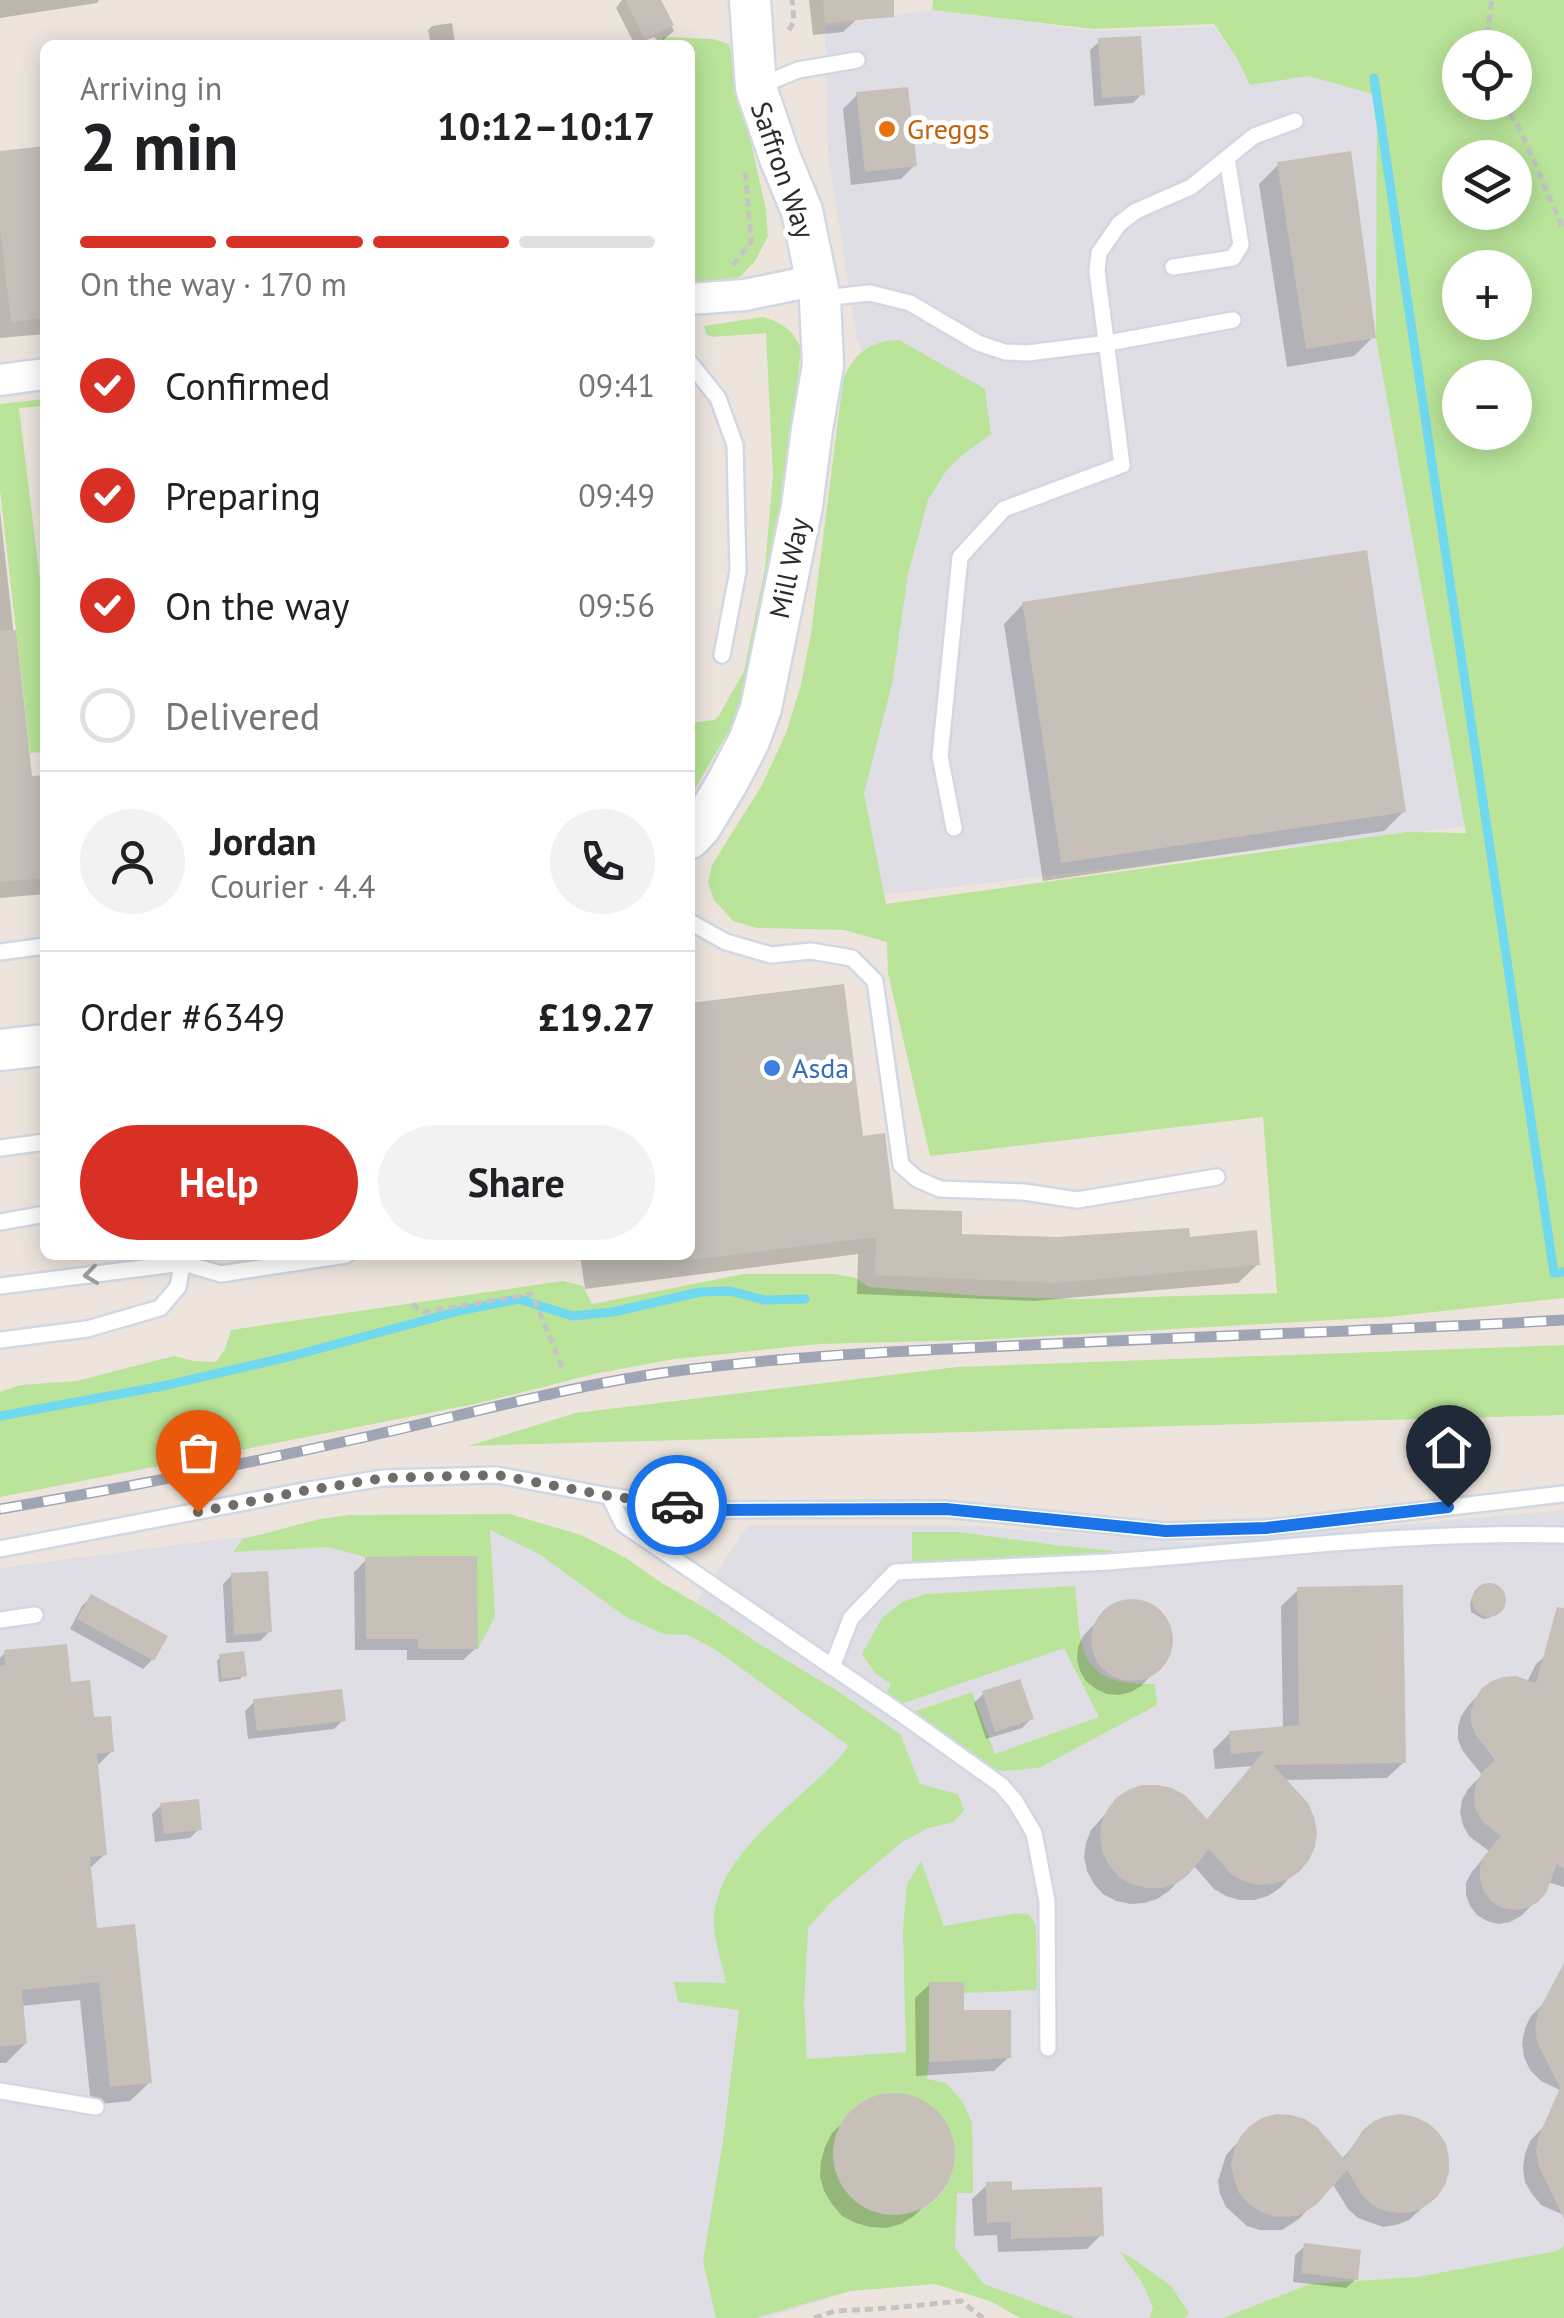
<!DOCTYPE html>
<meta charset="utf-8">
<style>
body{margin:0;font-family:"PT Sans",sans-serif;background:#f2f2f2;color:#202124;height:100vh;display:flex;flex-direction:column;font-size:38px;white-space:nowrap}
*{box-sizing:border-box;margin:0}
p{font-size:32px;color:#757577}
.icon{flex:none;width:55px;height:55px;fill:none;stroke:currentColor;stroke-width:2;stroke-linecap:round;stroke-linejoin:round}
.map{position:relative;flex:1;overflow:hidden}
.drawer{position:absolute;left:40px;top:40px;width:655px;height:1220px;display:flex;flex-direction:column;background:#fff;border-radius:15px;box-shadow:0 5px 25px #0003}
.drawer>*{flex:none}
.tools{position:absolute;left:1442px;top:30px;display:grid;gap:20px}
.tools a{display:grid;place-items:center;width:90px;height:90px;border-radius:50%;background:#fff;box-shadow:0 5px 25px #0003;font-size:50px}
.pin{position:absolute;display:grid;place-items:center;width:85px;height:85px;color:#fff;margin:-102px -42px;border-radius:50% 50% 50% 0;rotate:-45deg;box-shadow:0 0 10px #0007}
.pin .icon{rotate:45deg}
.courier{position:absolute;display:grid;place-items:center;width:100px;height:100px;margin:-50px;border:8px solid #1a73e8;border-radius:50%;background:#fff;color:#222;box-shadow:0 2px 12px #0007}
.headline em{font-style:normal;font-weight:600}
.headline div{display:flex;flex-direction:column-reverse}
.headline{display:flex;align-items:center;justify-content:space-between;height:170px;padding:0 40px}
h1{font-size:65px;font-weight:600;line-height:75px}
.bar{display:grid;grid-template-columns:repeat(4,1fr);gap:15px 10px;align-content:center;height:120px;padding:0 40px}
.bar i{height:12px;border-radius:8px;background:#e0e0e0}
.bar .on{background:#d93025}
.bar p{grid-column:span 4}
.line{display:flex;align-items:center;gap:25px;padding:0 40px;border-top:2px solid #e0e0e0}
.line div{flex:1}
.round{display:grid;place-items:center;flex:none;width:105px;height:105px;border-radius:52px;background:#f2f2f2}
ol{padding:0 40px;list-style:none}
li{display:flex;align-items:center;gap:30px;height:110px}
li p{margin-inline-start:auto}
li .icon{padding:10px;border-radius:50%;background:#d93025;color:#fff;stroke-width:4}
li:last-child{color:#757577}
li i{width:55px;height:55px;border:5px solid #e0e0e0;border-radius:50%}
.primary-button{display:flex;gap:20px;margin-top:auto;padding:20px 40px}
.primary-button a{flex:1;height:115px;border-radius:60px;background:#d93025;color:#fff;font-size:40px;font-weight:600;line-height:115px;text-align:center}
.primary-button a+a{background:#f2f2f2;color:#202124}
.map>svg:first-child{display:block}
.industrial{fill:#dfdee5}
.green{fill:#b9e49a;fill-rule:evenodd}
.shadow{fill:#0003}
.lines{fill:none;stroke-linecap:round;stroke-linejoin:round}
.stream{stroke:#70d8ef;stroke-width:9}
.building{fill:#c6c0b9}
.lane-casing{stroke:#d2d7e4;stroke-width:20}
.street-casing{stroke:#d2d7e4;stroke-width:35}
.secondary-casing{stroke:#d2d7e4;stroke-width:45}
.path{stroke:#c4c4c4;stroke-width:5;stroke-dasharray:8 5;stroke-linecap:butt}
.lane{stroke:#fff;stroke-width:15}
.street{stroke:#fff;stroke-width:30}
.secondary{stroke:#fff;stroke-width:40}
.rail-casing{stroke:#a0a5b5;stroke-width:11}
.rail{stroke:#fff;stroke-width:8;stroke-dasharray:22;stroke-linecap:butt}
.oneway{stroke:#a0a0a0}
.done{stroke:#6f6c69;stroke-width:10;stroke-dasharray:0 18}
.route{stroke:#1a73e8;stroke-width:12}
.food-dot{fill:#e8710a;stroke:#fff;stroke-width:4}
.shop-dot{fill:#3f7fe0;stroke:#fff;stroke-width:4}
.labels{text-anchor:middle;stroke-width:10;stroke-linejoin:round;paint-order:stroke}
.food-label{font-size:28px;fill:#c56008;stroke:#fff;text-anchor:start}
.street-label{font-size:28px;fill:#2b2b2b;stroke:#fff}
.shop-label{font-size:28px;fill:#366cbe;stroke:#fff;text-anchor:start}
</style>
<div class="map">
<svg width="1564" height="2318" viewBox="0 0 1564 2318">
<rect width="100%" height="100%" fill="#ede5dd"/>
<!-- industrial -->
<g class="industrial">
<polygon points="932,10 1095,31 1214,27 1238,60 1250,84 1308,76 1378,95 1469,826 850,899 880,392 857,339 828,154 825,27"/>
<polygon points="1564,1510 1564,2246 1558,2251 1417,2277 1311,2284 1223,2318 1020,2318 990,2301 935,2284 850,2291 767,2318 0,2318 0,1568 214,1540 399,1524 505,1534 684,1620 748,1526 977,1526 1196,1543"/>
</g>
<!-- green -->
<g class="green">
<path d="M933,0H1564V1298L1388,1317L977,1340L818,1344L675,1359L598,1373L475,1404L0,1497V1392L21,1385L76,1381L174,1356L194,1361L216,1362L225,1349L231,1330L563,1281L583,1286L592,1304L744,1274H835L856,1278L869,1287L983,1296L1080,1299L1277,1293L1263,1117L930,1156L888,973L887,942L844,930L757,928L733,921L714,900L708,883L712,865L762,785L786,733L801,685L811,633L843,381C851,355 872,340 899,340L985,389L991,434L961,456L946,471L928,500L908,574L892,684L864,793L886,904L1407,832L1466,833L1376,338L1377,95L1308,76L1250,85L1238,60L1214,24L1093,29L932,10ZM1460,48H1515V102H1460ZM1460,158H1515V212H1460ZM1460,268H1515V322H1460ZM1460,378H1515V432H1460Z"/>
<polygon points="662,37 713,39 729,44 766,210 768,236 755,261 740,277 690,284 690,45 663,45"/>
<path d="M763,317C782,322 794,331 801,349L786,488L744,697L729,731L690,797V723L714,720L718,717L744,671L765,569L773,475L766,333L712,337L706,334L704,326Z"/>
<polygon points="45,399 45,406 19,408 45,621 45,752 30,753 0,490 0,404"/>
<polygon points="1564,1345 1564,1415 468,1446 576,1413 957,1367"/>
<path d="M510,1514L581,1535L626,1558L660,1582L707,1609L761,1645L839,1692L900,1734L920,1784L958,1794L964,1810L954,1822L928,1828L902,1842L831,1902L808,1928L804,2004L807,2059L906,2052L903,1929L907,1884L921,1861L944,1926L1018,1913L1030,1915L1036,1926L1037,1990L964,1993L963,1982H929V2062L927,2079L946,2083L962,2101L972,2122L973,2193H957L955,2248L984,2284L1076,2318H1020L990,2301L935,2284L850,2291L755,2318H716L703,2261L723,2142L739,2010L678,2002L674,1982L726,1983C722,1964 714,1941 714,1922C714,1850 809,1798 849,1746L716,1650L688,1635L664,1634L626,1617L539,1554L490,1530L495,1616L478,1649L365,1557L328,1547L233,1552L243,1539L320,1519L349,1515ZM887,2093C981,2095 972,2216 894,2214C878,2214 864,2209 853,2197C826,2171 827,2126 859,2104C867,2098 877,2096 887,2093Z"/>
<polygon points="912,1532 958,1532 1055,1545 1202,1560 921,1579 920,1562 912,1562"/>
<path d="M1075,1586C1081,1649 1077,1686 1155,1684L1157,1705L1039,1768L1002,1771L977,1762L904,1715L972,1692L995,1754L1099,1717L1064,1648L901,1704L891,1701L885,1696L891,1684L875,1673L862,1654L882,1618L902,1602L926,1594Z"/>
<polygon points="1564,2246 1564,2318 1223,2318 1310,2284 1417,2277 1557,2251"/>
<polygon points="1120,2252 1132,2258 1171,2286 1189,2313 1185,2318 1150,2318 1153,2307 1143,2284"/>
</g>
<!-- shadow -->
<g class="shadow">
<polygon points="0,0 99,0 97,3 0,18"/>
<polygon points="622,0 658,0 674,31 660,43 654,37 635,45 616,8"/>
<polygon points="809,0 855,0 857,19 843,32 813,35"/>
<polygon points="452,23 455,43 453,45 431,45 428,30 432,26"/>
<polygon points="1100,41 1142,94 1133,103 1094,106 1090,50"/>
<polygon points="857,95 915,165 901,179 851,185 843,109"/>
<polygon points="45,149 45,334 0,338 0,153"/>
<polygon points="1278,165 1373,337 1354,356 1287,367 1259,184"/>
<polygon points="0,511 30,779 45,777 45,894 0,898"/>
<polygon points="1023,604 1404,811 1384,831 1043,881 1004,624"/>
<polygon points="690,1006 861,1139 892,1212 959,1236 1188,1239 1258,1264 1238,1283 1034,1301 857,1294 858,1254 585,1289 580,1255 690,1255"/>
<polygon points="366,1560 476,1648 463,1660 407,1660 407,1650 355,1650 354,1572"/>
<polygon points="232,1575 269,1632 260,1641 226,1643 223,1584"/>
<polygon points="1490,1585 1502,1593 1504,1600 1501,1608 1489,1618 1483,1619 1471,1612 1470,1604 1472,1597 1483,1586"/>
<polygon points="1298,1590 1404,1762 1387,1778 1284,1780 1297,1870 1280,1888 1268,1896 1254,1900 1240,1900 1226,1896 1214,1889 1193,1865 1169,1891 1157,1899 1144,1903 1130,1904 1116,1901 1103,1894 1094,1884 1087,1871 1084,1857 1086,1843 1091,1830 1118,1800 1206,1821 1252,1766 1215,1769 1213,1750 1230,1733 1283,1729 1281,1606"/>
<polygon points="91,1597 152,1660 143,1669 70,1629 82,1606"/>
<polygon points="1129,1602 1141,1603 1152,1607 1161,1615 1167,1626 1170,1637 1169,1649 1165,1660 1141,1686 1131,1692 1119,1695 1107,1694 1096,1689 1086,1681 1080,1671 1077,1659 1078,1647 1083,1636 1107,1611 1117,1605"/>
<polygon points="1564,1640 1564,1887 1547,1882 1536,1901 1521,1916 1510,1922 1499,1924 1487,1921 1477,1915 1470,1906 1466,1895 1466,1883 1471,1873 1489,1851 1469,1836 1463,1825 1460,1813 1462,1800 1468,1789 1482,1775 1462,1750 1458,1739 1458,1727 1461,1716 1468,1706 1483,1690 1527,1682 1536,1664"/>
<polygon points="5,1653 68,1684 112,1751 96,1767 105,1854 88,1870 95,1931 150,2082 130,2101 91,2105 80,2000 21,2006 25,2044 6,2063 0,2063 0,1658"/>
<polygon points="220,1657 244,1675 240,1679 219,1682 217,1661"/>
<polygon points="983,1694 1031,1719 1022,1728 986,1739 974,1703"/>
<polygon points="254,1702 343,1720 334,1729 248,1739 245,1711"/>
<polygon points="161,1805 199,1829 190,1838 155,1842 152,1814"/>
<polygon points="930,1984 1009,2057 994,2071 916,2076 915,1998"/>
<polygon points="1564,1987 1564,2092 1541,2081 1530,2070 1524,2057 1522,2043 1525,2028 1531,2016 1557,1990"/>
<polygon points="887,2095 902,2096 917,2100 931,2107 941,2119 949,2132 953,2147 952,2170 941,2190 914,2216 901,2224 886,2228 870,2227 856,2223 842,2216 832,2204 824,2191 820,2176 821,2161 825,2147 832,2133 859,2107 872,2099"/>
<polygon points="1564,2109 1564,2215 1541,2205 1532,2194 1525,2182 1523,2168 1525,2154 1530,2141 1555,2115"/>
<polygon points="1251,2128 1341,2160 1365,2132 1435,2196 1409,2220 1396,2225 1383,2227 1358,2218 1348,2209 1332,2183 1299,2219 1282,2230 1260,2230 1247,2226 1226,2207 1220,2194 1218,2181 1226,2155"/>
<polygon points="987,2185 1010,2193 1101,2235 1087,2249 998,2252 997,2235 974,2236 972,2199"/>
<polygon points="1305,2246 1356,2279 1346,2288 1293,2282 1295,2255"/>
</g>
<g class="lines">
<!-- stream -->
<g class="stream">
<polyline points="1374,78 1554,1273 1564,1272"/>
<polyline points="0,1416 163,1386 292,1356 463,1310 519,1299 572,1316 613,1312 700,1292 730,1291 764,1300 805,1299"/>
</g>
</g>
<!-- building -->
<g class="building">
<polygon points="625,0 661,0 674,25 645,39"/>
<polygon points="823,0 894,0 894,17 825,23"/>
<polygon points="1141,36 1145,95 1102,98 1098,38"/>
<polygon points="908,87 917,166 865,172 856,92"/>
<polygon points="45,146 45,318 11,322 0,227 0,151"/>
<polygon points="1351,151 1376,338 1306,349 1277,162"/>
<polygon points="1367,550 1406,812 1061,863 1022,602"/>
<polygon points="0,630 16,630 32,776 45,775 45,878 0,882"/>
<polygon points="844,984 863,1136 885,1133 894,1209 962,1211 962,1234 1057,1237 1189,1228 1190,1237 1257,1230 1260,1265 1055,1283 875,1275 876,1237 690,1260 690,1003"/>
<polygon points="418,1556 477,1556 478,1649 418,1649 418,1639 366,1639 365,1557"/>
<polygon points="268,1571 272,1632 234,1635 231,1573"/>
<circle cx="1489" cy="1600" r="17"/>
<polygon points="1403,1585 1406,1763 1273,1765 1308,1803 1314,1817 1317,1832 1315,1847 1309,1860 1299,1872 1287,1880 1272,1884 1257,1885 1243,1881 1230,1873 1209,1849 1188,1875 1177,1883 1162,1888 1147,1888 1133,1885 1120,1878 1110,1867 1103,1854 1100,1839 1101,1824 1107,1810 1116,1798 1128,1790 1142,1785 1157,1785 1172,1788 1185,1795 1207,1819 1264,1751 1231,1754 1229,1731 1299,1725 1297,1587"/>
<polygon points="91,1594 168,1636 154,1661 77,1619"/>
<circle cx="1132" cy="1640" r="41"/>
<polygon points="1557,1607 1564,1608 1564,1869 1557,1864 1546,1893 1538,1902 1527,1908 1515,1910 1502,1908 1491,1901 1484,1892 1480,1880 1480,1867 1484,1856 1501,1836 1483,1822 1476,1810 1474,1797 1476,1784 1482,1772 1495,1760 1476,1735 1471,1724 1471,1711 1475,1699 1482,1688 1492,1681 1503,1677 1516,1676 1536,1683"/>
<polygon points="67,1644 71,1682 90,1680 94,1717 111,1716 114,1752 97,1754 107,1855 90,1857 97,1928 135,1924 152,2083 110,2087 99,1982 22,1990 27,2044 0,2047 0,1666 5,1665 4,1650"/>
<polygon points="244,1651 247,1676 222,1679 219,1654"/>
<polygon points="1020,1679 1034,1719 995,1732 982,1691"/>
<polygon points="342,1689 346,1721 257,1731 253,1699"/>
<polygon points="199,1799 202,1830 164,1834 160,1803"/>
<polygon points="1564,1963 1564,2219 1539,2167 1536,2152 1538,2138 1560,2088 1537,2042 1535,2027 1538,2012"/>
<polygon points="929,1982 964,1982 964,2010 1011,2010 1011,2058 929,2062"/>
<circle cx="894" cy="2154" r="61"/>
<polygon points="1276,2114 1291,2115 1305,2119 1317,2127 1344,2159 1363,2130 1374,2121 1387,2116 1401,2114 1415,2117 1428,2123 1438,2132 1446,2144 1449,2158 1449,2172 1445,2185 1437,2197 1426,2206 1413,2212 1399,2213 1385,2211 1372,2205 1362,2195 1347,2170 1316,2205 1298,2216 1275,2217 1261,2212 1249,2204 1239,2193 1234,2179 1231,2165 1234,2150 1240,2137 1250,2126 1262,2118"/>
<polygon points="1012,2181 1012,2190 1102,2187 1104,2236 1011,2239 1011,2222 987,2223 986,2182"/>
<polygon points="1304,2243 1361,2250 1358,2280 1301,2273"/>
</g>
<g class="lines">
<defs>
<g id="lane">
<polyline points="759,86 798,70 857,60"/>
<polyline points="1173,267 1233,258 1241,245 1227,158"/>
<polyline points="823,298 870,293 910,303 978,343 1005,352 1028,353 1108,343 1233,320"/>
<polyline points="690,363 718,398 735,445 738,571 722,655"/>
<polyline points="954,828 940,756 960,557 1004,509 1122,465 1097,271 1099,253 1119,224 1136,211 1191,187 1254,136 1295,121"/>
<polyline points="690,922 726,942 771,955 811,951 852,958 875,981 901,1165 917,1179 940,1189 1024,1192 1077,1200 1217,1177"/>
<polyline points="0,952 45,946"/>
<polyline points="0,1148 45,1142"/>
<polyline points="0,1222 45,1214"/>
<polyline points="0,1286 183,1263 221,1274 346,1255"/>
<polyline points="0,1340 87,1329 160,1308 178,1287 183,1258"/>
<polyline points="609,1496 623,1524 903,1715 1001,1785 1015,1801 1034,1833 1047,1901 1048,2048"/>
<polyline points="0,1549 303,1491 383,1478 497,1475 609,1496 707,1510 945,1509 1165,1531 1266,1528 1564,1494"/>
<polyline points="0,1620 35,1615"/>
<path d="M832,1667L851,1618L895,1572C966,1569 1037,1566 1108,1562C1260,1551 1411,1531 1564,1535"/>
<polyline points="0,2091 96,2107"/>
</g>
<g id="street">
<polyline points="690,299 745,295 817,280"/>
<polyline points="0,380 45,374"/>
</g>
<g id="secondary">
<polyline points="690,838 701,826 727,783 749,741 761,708 802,506 812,429 823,365 820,298 802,211 780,158 756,88 750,0"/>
<polyline points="0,1050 45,1045"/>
</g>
</defs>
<!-- lane casing -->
<use href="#lane" class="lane-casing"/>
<!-- street casing -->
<use href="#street" class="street-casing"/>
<!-- secondary casing -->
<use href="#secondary" class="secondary-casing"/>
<!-- path -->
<g class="path">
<polyline points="789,30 794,21 792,0"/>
<polyline points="1485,48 1492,0"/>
<polyline points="1503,102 1521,131 1564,231"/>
<polyline points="733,265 751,242 745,168"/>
<polyline points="412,1304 424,1312 532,1294 563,1369"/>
<polyline points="814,2318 835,2311 891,2308 961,2301 983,2318"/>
</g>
<!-- lane -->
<use href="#lane" class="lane"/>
<!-- street -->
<use href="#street" class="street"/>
<!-- secondary -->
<use href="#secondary" class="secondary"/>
<defs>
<path id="rail" d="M0,1509C125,1488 250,1463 374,1435C477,1412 580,1383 684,1370C792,1356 900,1351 1009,1346C1194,1336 1379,1331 1564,1320"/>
</defs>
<!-- rail casing -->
<use href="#rail" class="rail-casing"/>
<!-- rail -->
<use href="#rail" class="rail"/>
</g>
<!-- one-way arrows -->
<defs><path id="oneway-chevron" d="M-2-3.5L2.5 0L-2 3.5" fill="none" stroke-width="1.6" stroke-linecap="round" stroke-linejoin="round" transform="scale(2.5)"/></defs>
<use class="oneway" href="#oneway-chevron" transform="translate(91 1275) rotate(173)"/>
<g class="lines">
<!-- done -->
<polyline class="done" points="198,1512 303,1491 384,1478 497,1475 609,1496 677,1505"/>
<!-- route -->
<polyline class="route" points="677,1505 707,1510 946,1509 1166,1531 1266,1528 1448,1507"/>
</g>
<!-- markers -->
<circle class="food-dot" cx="887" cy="129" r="10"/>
<circle class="shop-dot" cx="772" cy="1068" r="10"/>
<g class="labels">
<!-- food labels -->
<g class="food-label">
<text x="907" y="139">Greggs</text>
</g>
<!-- street labels -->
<g class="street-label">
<text transform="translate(783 170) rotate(71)" y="10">Saffron Way</text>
<text transform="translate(789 568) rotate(-78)" y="10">Mill Way</text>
</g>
<!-- shop labels -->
<g class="shop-label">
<text x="792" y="1078">Asda</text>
</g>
</g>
</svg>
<div class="tools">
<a><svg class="icon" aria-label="locate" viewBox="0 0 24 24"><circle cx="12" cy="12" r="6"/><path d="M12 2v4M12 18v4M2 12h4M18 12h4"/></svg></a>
<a><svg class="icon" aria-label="layers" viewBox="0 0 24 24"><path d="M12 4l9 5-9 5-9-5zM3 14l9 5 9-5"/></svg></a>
<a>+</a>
<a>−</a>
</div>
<div class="pin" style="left:198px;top:1512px;background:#ea580c"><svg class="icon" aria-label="bag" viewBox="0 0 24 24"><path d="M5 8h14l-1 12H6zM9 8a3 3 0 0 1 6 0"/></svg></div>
<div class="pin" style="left:1448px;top:1507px;background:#1f2937"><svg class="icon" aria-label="home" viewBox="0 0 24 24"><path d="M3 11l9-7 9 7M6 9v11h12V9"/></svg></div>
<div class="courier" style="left:677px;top:1505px"><svg class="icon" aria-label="car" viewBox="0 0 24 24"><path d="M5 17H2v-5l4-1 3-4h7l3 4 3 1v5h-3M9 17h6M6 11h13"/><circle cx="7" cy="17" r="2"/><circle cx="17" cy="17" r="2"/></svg></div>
<section class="drawer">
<div class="headline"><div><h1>2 min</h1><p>Arriving in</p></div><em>10:12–10:17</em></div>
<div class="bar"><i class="on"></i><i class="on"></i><i class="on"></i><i></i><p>On the way · 170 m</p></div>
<ol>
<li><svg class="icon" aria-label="check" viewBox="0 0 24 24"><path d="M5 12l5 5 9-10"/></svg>Confirmed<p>09:41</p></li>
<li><svg class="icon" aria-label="check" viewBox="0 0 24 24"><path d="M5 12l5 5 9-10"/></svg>Preparing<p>09:49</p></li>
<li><svg class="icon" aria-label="check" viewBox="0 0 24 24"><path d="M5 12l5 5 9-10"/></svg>On the way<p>09:56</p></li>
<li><i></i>Delivered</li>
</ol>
<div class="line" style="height:180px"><a class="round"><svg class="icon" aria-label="person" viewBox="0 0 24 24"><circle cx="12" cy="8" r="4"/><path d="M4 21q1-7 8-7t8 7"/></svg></a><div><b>Jordan</b><p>Courier · 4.4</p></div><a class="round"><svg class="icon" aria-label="phone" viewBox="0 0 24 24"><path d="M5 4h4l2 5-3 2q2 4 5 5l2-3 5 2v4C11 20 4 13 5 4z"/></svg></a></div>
<div class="line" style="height:130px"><div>Order #6349</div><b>£19.27</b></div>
<div class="primary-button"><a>Help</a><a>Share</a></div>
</section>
</div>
